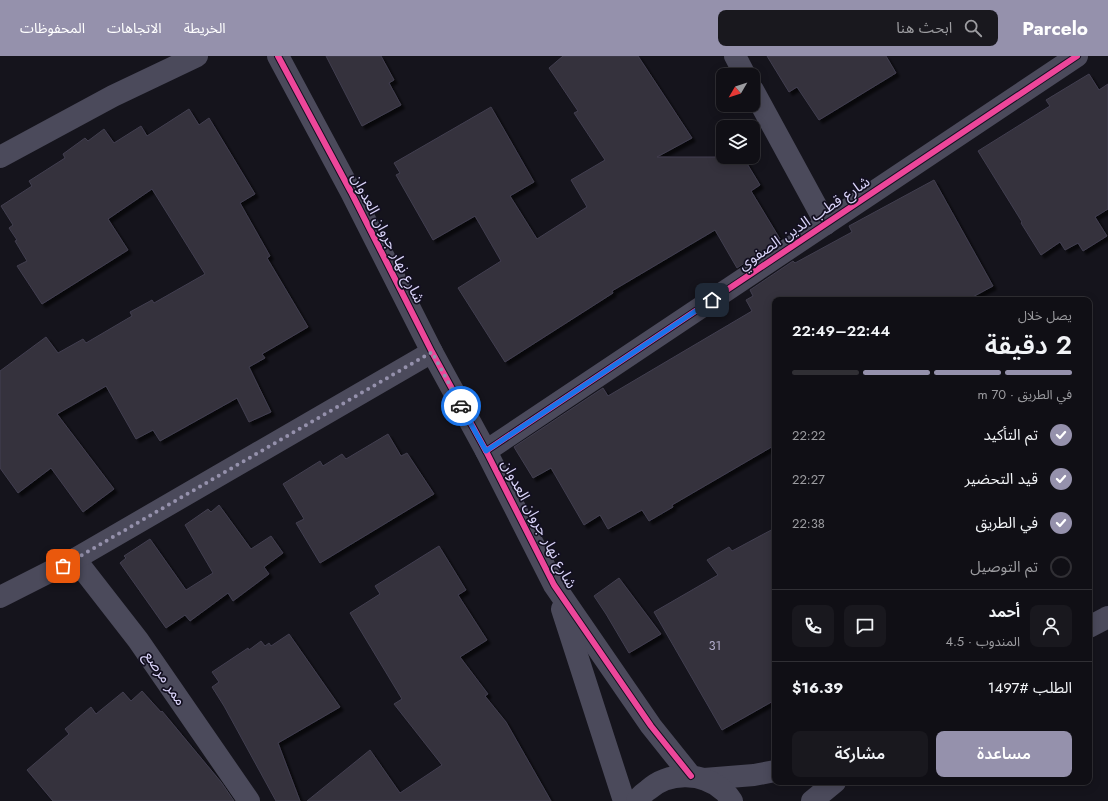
<!DOCTYPE html>
<html lang="ar">
<meta charset="utf-8">
<style>
body{margin:0;font-family:Jost,"Noto Sans Arabic",sans-serif;background:#19181e;color:#f1f3f6;direction:rtl;height:100vh;display:flex;flex-direction:column;font-size:15px;white-space:nowrap}
*{box-sizing:border-box;margin:0}
p{font-size:13px;color:#9c9ca0}
.icon{flex:none;width:22px;height:22px;fill:none;stroke:currentColor;stroke-width:2;stroke-linecap:round;stroke-linejoin:round}
.map{position:relative;flex:1;overflow:hidden;direction:ltr}
.panel{position:absolute;left:772px;top:241px;width:320px;height:488px;display:flex;flex-direction:column;background:#100f15;border-radius:8px;box-shadow:0 2px 10px #0003,0 0 0 1px #302f34;direction:rtl}
.panel>*{flex:none}
.needle{width:26px;rotate:231deg}
.tools{position:absolute;left:716px;top:12px;display:grid;gap:8px}
.tools a{display:grid;place-items:center;width:44px;height:44px;border-radius:8px;background:#100f15;box-shadow:0 2px 10px #0003,0 0 0 1px #302f34;font-size:20px}
.pin{position:absolute;display:grid;place-items:center;width:34px;height:34px;color:#fff;margin:-17px;border-radius:8px;box-shadow:0 2px 6px #0006}
.courier{position:absolute;display:grid;place-items:center;width:40px;height:40px;margin:-20px;border:3px solid #1a73e8;border-radius:50%;background:#fff;color:#222;box-shadow:0 1px 5px #0007}
.head em{font-style:normal;font-weight:600}
.head div{display:flex;flex-direction:column-reverse}
.head{display:flex;align-items:center;justify-content:space-between;height:68px;padding:0 20px}
h1{font-size:26px;font-weight:600;line-height:30px}
.bar{display:grid;grid-template-columns:repeat(4,1fr);gap:6px 4px;align-content:center;height:48px;padding:0 20px}
.bar i{height:5px;border-radius:3px;background:#302f34}
.bar .current{background:#9591ac}
.bar p{grid-column:span 4}
.line{display:flex;align-items:center;gap:10px;padding:0 20px;border-top:1px solid #302f34}
.line div{flex:1}
.round{display:grid;place-items:center;flex:none;width:42px;height:42px;border-radius:8px;background:#19181e}
ol{padding:0 20px;list-style:none}
li{display:flex;align-items:center;gap:12px;height:44px}
li p{margin-inline-start:auto}
li .icon{padding:4px;border-radius:50%;background:#9591ac;color:#fff;stroke-width:4}
li:last-child{color:#9c9ca0}
li i{width:22px;height:22px;border:2px solid #302f34;border-radius:50%}
.primary-button{display:flex;gap:8px;margin-top:auto;padding:8px 20px}
.primary-button a{flex:1;height:46px;border-radius:8px;background:#9591ac;color:#fff;font-size:16px;font-weight:600;line-height:46px;text-align:center}
.primary-button a+a{background:#19181e;color:#f1f3f6}
header{display:flex;align-items:center;gap:24px;box-sizing:border-box;height:56px;padding:0 20px;background:#9591ac;color:#fff}
header strong{font-size:19px}
nav{display:flex;gap:22px;margin-inline-start:auto;font-size:14px}
.search{width:280px;height:36px;background:#19181e;display:flex;align-items:center;gap:10px;box-sizing:border-box;padding:0 14px;border-radius:8px;color:#9c9ca0;font-size:15px}
.map>svg:first-child{display:block}
.building{fill:#34313e;stroke:#423f4f;filter:url(#shadow)}
.lines{fill:none;stroke-linecap:round;stroke-linejoin:round}
.minor{stroke:#4b4a5b;stroke-width:22}
.cycleway-casing{stroke:#131020;stroke-width:8}
.cycleway{stroke:#ed469a;stroke-width:6}
.done{stroke:#9591ac;stroke-width:4;stroke-dasharray:0 7.2}
.route{stroke:#1a73e8;stroke-width:5}
.labels{text-anchor:middle;stroke-width:3.5;stroke-linejoin:round;paint-order:stroke}
.number-label{font-size:13px;fill:#b0abca}
.street-label{font-size:15px;fill:#dad4f9;stroke:#131020}
</style>
<header>
<strong>Parcelo</strong>
<div class="search"><svg class="icon" aria-label="search" viewBox="0 0 24 24"><circle cx="10" cy="10" r="6"/><path d="M15 15l6 6"/></svg>ابحث هنا</div>
<nav><a>الخريطة</a><a>الاتجاهات</a><a>المحفوظات</a></nav>
</header>
<div class="map">
<svg width="1108" height="745" viewBox="0 0 1108 745">
<defs>
<filter id="shadow"><feDropShadow dx="3.5" dy="3.5" stdDeviation="1" flood-color="#0009"/></filter>
</defs>
<rect width="100%" height="100%" fill="#15141c"/>
<!-- building -->
<g class="building">
<polygon points="326,0 381,0 394,24 389,27 401,49 362,70"/>
<polygon points="563,0 638,0 692,82 657,101 743,101 760,129 751,135 780,183 737,212 715,174 612,235 613,237 505,306 458,232 501,205 475,160 433,184 396,119 400,117 394,107 491,51 534,126 510,140 537,183 587,151 571,124 605,104 574,57 578,55 549,12"/>
<polygon points="767,0 886,0 896,17 819,64 797,31 789,36"/>
<polygon points="1089,18 1099,34 1108,28 1108,153 1095,161 1107,180 1083,195 1078,187 1065,194 1060,186 1041,199 1021,167 1022,166 978,95 1050,50 1046,44"/>
<polygon points="189,53 199,69 209,62 255,138 240,147 270,200 267,202 308,271 262,298 265,302 249,311 271,356 249,366 237,342 160,385 153,374 136,383 106,330 57,358 114,433 83,456 51,412 18,437 0,412 0,315 46,281 58,297 83,283 86,287 132,260 130,256 152,244 154,247 205,218 152,133 108,163 128,194 42,248 17,210 27,205 15,185 17,184 9,172 13,169 1,150 32,130 29,125 65,102 63,98 85,82 88,85 104,73 114,87 141,70 147,80"/>
<polygon points="934,124 993,230 967,244 775,244 775,389 672,449 673,451 649,465 642,454 608,473 600,459 584,469 551,412 533,422 514,391 603,332 608,340 752,255 746,244 753,240 750,234 793,205 795,207 852,176 849,170"/>
<polygon points="388,378 401,400 407,397 434,438 320,507 296,467 304,463 283,428 320,405 323,410 342,398 346,403"/>
<polygon points="219,449 251,493 271,480 283,497 264,511 269,518 233,545 228,537 190,565 185,559 166,572 120,507 126,502 124,500 150,483 186,534 213,517 185,469 208,453 211,456"/>
<polygon points="775,472 775,644 722,674 654,556 718,519 707,504 729,491 732,495"/>
<polygon points="439,490 466,534 458,539 487,584 460,601 488,638 485,640 506,666 551,745 307,745 370,694 400,737 442,709 394,648 402,643 350,557 380,538 375,530"/>
<polygon points="619,522 661,578 629,597 606,558 594,540"/>
<polygon points="289,578 340,651 278,687 300,745 276,745 224,650 212,631 219,626 212,616 248,592 249,594 261,585 265,590 269,587 271,590"/>
<polygon points="142,635 161,656 162,655 221,726 234,745 53,745 27,714 69,678 65,673 91,651 96,658 123,636 131,645"/>
</g>
<g class="lines">
<!-- minor -->
<g class="minor">
<polyline points="278,0 351,136 432,296 486,395 554,529 651,670 691,720"/>
<polyline points="735,0 745,19"/>
<polyline points="753,34 826,168"/>
<polyline points="0,101 113,40 197,0"/>
<polyline points="486,395 1077,0"/>
<polyline points="75,503 138,584 249,745"/>
<polyline points="0,541 75,503 432,296"/>
<polyline points="562,553 624,745"/>
<polyline points="1089,571 1108,561"/>
<polyline points="704,723 754,719 775,715"/>
<path d="M637,745C639,740 644,737 648,734C669,715 703,716 724,735C727,738 730,742 732,745"/>
<polyline points="812,745 835,726"/>
</g>
<defs>
<g id="cycleway">
<polyline points="278,0 351,136 432,296 486,395 554,529 651,670 691,720"/>
<polyline points="486,395 1077,0"/>
</g>
</defs>
<!-- cycleway casing -->
<use href="#cycleway" class="cycleway-casing"/>
<!-- cycleway -->
<use href="#cycleway" class="cycleway"/>
</g>
<g class="lines">
<!-- done -->
<polyline class="done" points="63,510 432,296 461,350"/>
<!-- route -->
<polyline class="route" points="461,350 486,395 712,244"/>
</g>
<g class="labels">
<!-- number labels -->
<g class="number-label">
<text x="715" y="594">31</text>
</g>
<!-- street labels -->
<g class="street-label">
<text transform="translate(804 167) rotate(-34)" y="5">شارع قطب الدين الصفوي</text>
<text transform="translate(388 182) rotate(63)" y="5">شارع نهار جروان العدوان</text>
<text transform="translate(539 468) rotate(62)" y="5">شارع نهار جروان العدوان</text>
<text transform="translate(165 622) rotate(56)" y="5">ممر مرصع</text>
</g>
</g>
</svg>
<div class="tools">
<a><svg class="needle" viewBox="-14 -14 28 28"><path d="M0-13l5 13h-10z" fill="#e53935"/><path d="M0 13l5-13h-10z" fill="#9c9ca0"/></svg></a>
<a><svg class="icon" aria-label="layers" viewBox="0 0 24 24"><path d="M12 4l9 5-9 5-9-5zM3 14l9 5 9-5"/></svg></a>
</div>
<div class="pin" style="left:63px;top:510px;background:#ea580c"><svg class="icon" aria-label="bag" viewBox="0 0 24 24"><path d="M5 8h14l-1 12H6zM9 8a3 3 0 0 1 6 0"/></svg></div>
<div class="pin" style="left:712px;top:244px;background:#1f2937"><svg class="icon" aria-label="home" viewBox="0 0 24 24"><path d="M3 11l9-7 9 7M6 9v11h12V9"/></svg></div>
<div class="courier" style="left:461px;top:350px"><svg class="icon" aria-label="car" viewBox="0 0 24 24"><path d="M5 17H2v-5l4-1 3-4h7l3 4 3 1v5h-3M9 17h6M6 11h13"/><circle cx="7" cy="17" r="2"/><circle cx="17" cy="17" r="2"/></svg></div>
<section class="panel">
<div class="head"><div><h1>2 دقيقة</h1><p>يصل خلال</p></div><em>22:44–22:49</em></div>
<div class="bar"><i class="current"></i><i class="current"></i><i class="current"></i><i></i><p>في الطريق · 70 m</p></div>
<ol>
<li><svg class="icon" aria-label="check" viewBox="0 0 24 24"><path d="M5 12l5 5 9-10"/></svg>تم التأكيد<p>22:22</p></li>
<li><svg class="icon" aria-label="check" viewBox="0 0 24 24"><path d="M5 12l5 5 9-10"/></svg>قيد التحضير<p>22:27</p></li>
<li><svg class="icon" aria-label="check" viewBox="0 0 24 24"><path d="M5 12l5 5 9-10"/></svg>في الطريق<p>22:38</p></li>
<li><i></i>تم التوصيل</li>
</ol>
<div class="line" style="height:72px"><a class="round"><svg class="icon" aria-label="person" viewBox="0 0 24 24"><circle cx="12" cy="8" r="4"/><path d="M4 21q1-7 8-7t8 7"/></svg></a><div><b>أحمد</b><p>المندوب · 4.5</p></div><a class="round"><svg class="icon" aria-label="chat" viewBox="0 0 24 24"><path d="M4 5h16v11H9l-5 4z"/></svg></a><a class="round"><svg class="icon" aria-label="phone" viewBox="0 0 24 24"><path d="M5 4h4l2 5-3 2q2 4 5 5l2-3 5 2v4C11 20 4 13 5 4z"/></svg></a></div>
<div class="line" style="height:52px"><div>الطلب #1497</div><b>$16.39</b></div>
<div class="primary-button"><a>مساعدة</a><a>مشاركة</a></div>
</section>
</div>
